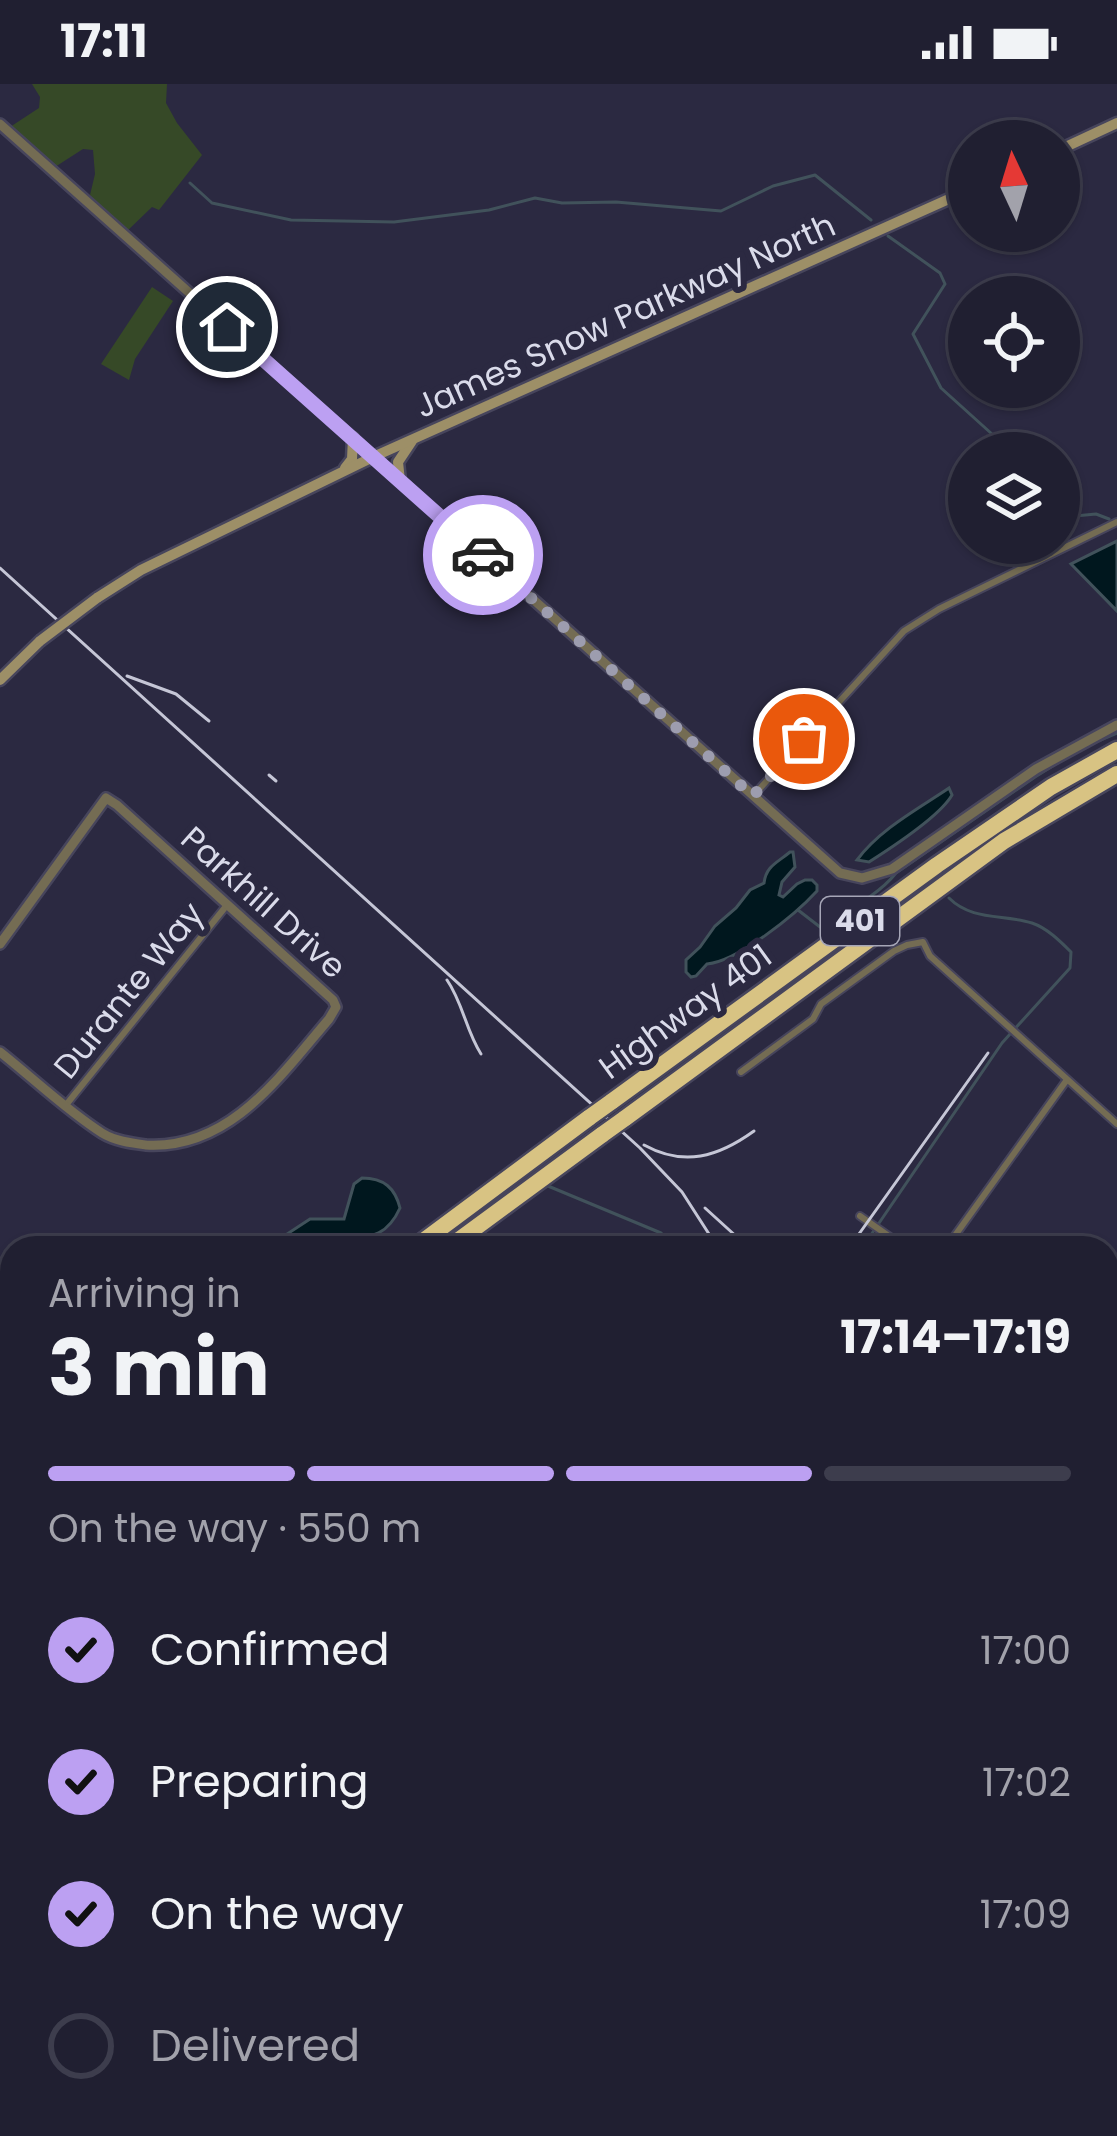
<!DOCTYPE html>
<meta charset="utf-8">
<style>
body{margin:0;font-family:Poppins,sans-serif;background:#282739;color:#f1f3f6;height:100vh;display:flex;flex-direction:column;font-size:45px;white-space:nowrap}
*{box-sizing:border-box;margin:0}
p{font-size:39px;color:#a2a2ab}
.icon{flex:none;width:66px;height:66px;fill:none;stroke:currentColor;stroke-width:2;stroke-linecap:round;stroke-linejoin:round}
.map{position:relative;flex:1;overflow:hidden}
.drawer{position:absolute;left:0px;top:1152px;width:1119px;height:900px;display:flex;flex-direction:column;background:#201f31;border-radius:36px 36px 0 0;box-shadow:0 3px 9px #0004,0 0 0 3px #3d3d4d}
.drawer>*{flex:none}
.needle{width:78px;rotate:356deg}
.buttons{position:absolute;left:948px;top:36px;display:grid;gap:24px}
.buttons a{display:grid;place-items:center;width:132px;height:132px;border-radius:50%;background:#201f31;box-shadow:0 3px 9px #0004,0 0 0 3px #3d3d4d;font-size:60px}
.pin{position:absolute;display:grid;place-items:center;width:102px;height:102px;color:#fff;margin:-51px;border:6px solid #fff;border-radius:50%;box-shadow:0 3px 12px #0007}
.courier{position:absolute;display:grid;place-items:center;width:120px;height:120px;margin:-60px;border:9px solid #bca0f2;border-radius:50%;background:#fff;color:#222;box-shadow:0 3px 15px #0007}
.head em{font-style:normal;font-weight:700}
.head div{display:flex;flex-direction:column-reverse}
.head{display:flex;align-items:center;justify-content:space-between;height:204px;padding:0 48px}
h1{font-size:78px;font-weight:700;line-height:90px}
.bar{display:grid;grid-template-columns:repeat(4,1fr);gap:18px 12px;align-content:center;height:144px;padding:0 48px}
.bar i{height:15px;border-radius:9px;background:#3d3d4d}
.bar .on{background:#bca0f2}
.bar p{grid-column:span 4}
ol{padding:0 48px;list-style:none}
li{display:flex;align-items:center;gap:36px;height:132px}
li p{margin-inline-start:auto}
li .icon{padding:12px;border-radius:50%;background:#bca0f2;color:#111;stroke-width:4}
li:last-child{color:#a2a2ab}
li i{width:66px;height:66px;border:6px solid #3d3d4d;border-radius:50%}
.status{display:flex;justify-content:space-between;align-items:center;height:84px;padding:0 60px;background:#201f31;direction:ltr}
.status svg{height:33px;fill:currentColor}
.map>svg:first-child{display:block}
.green{fill:#364927}
.water{fill:#00171e;stroke:#41525b;stroke-width:3}
.lines{fill:none;stroke-linecap:round;stroke-linejoin:round}
.stream{stroke:#41525b;stroke-width:3}
.minor-casing{stroke:#47455c;stroke-width:10}
.tertiary-casing{stroke:#47455c;stroke-width:14}
.secondary-casing{stroke:#47455c;stroke-width:15}
.primary-casing{stroke:#47455c;stroke-width:16}
.motorway-casing{stroke:#47455c;stroke-width:21}
.minor{stroke:#746c53;stroke-width:6}
.tertiary{stroke:#746c53;stroke-width:9}
.secondary{stroke:#9d8f67;stroke-width:10}
.primary{stroke:#bcaa76;stroke-width:12}
.motorway{stroke:#d8c383;stroke-width:16}
.rail{stroke:#c5c6d6;stroke-width:3}
.secondary-bridge-casing{stroke:#47455c;stroke-width:15;stroke-linecap:butt}
.motorway-bridge-casing{stroke:#47455c;stroke-width:21;stroke-linecap:butt}
.secondary-bridge{stroke:#9d8f67;stroke-width:10}
.motorway-bridge{stroke:#d8c383;stroke-width:16}
.done{stroke:#9d9daf;stroke-width:12;stroke-dasharray:0 21.6}
.route{stroke:#bca0f2;stroke-width:15}
.labels{text-anchor:middle;stroke-width:12;stroke-linejoin:round;paint-order:stroke}
.shield{fill:#2b2941;stroke:#a6a6b7;stroke-width:3}
.shield-label{font-size:30px;font-weight:bold;fill:#dadbea}
.street-label{font-size:33px;fill:#dadbea;stroke:#2b2941}
</style>
<div class="status"><b>17:11</b><svg viewBox="0 0 49 12"><path d="M0 12V9h3v3zM5 12V6h3v6zM10 12V3h3v9zM15 12V0h3v12zM26 1h20v11H26zM47 4h2v5h-2z"/></svg></div>
<div class="map">
<svg width="1117" height="2052" viewBox="0 0 1117 2052">
<rect width="100%" height="100%" fill="#2b2941"/>
<!-- green -->
<g class="green">
<polygon points="32,0 167,0 166,19 177,39 202,71 159,126 152,123 125,149 90,111 95,90 93,66 83,65 55,83 10,43 39,24 40,13"/>
<polygon points="152,203 173,217 135,275 129,296 101,280"/>
</g>
<!-- water -->
<g class="water">
<polygon points="1117,457 1117,527 1071,480"/>
<path d="M949,704L952,711C940,732 891,764 869,778L857,776C880,745 918,725 949,704Z"/>
<path d="M790,768H793L795,783L782,798L779,811L783,813L797,800L805,796H812L817,801V807C795,831 738,877 707,880L696,892L691,893L686,888V876L700,863L715,842L736,824L750,806L764,799C766,782 777,779 790,768Z"/>
<path d="M362,1094C384,1094 395,1104 400,1124C382,1164 354,1149 325,1161L327,1164H283L281,1156L284,1152L310,1135H344L354,1100Z"/>
</g>
<g class="lines">
<!-- stream -->
<g class="stream">
<polyline points="190,99 212,119 291,136 394,138 489,126 535,114 562,119 616,118 721,127 773,102 815,91 871,136"/>
<polyline points="888,152 940,189 945,200 913,250 941,304 1013,369"/>
<polyline points="1059,420 1075,432 1096,430 1109,435"/>
<polyline points="1091,660 1117,649"/>
<path d="M798,826L820,843C845,827 877,813 896,789L1035,693L1072,670"/>
<polyline points="548,1102 661,1149 677,1164"/>
<path d="M862,1164L1002,959L1070,884L1071,868C1060,857 1047,844 1032,839C1003,830 972,837 949,814"/>
<polyline points="1107,1453 1117,1462"/>
<polyline points="0,1496 12,1492"/>
<polyline points="1107,1696 1117,1706"/>
<polyline points="1107,1827 1117,1801"/>
<polyline points="1107,1894 1117,1899"/>
<polyline points="44,2040 52,2052"/>
<polyline points="48,2040 64,2052"/>
</g>
<defs>
<g id="minor">
<polyline points="753,712 904,547 939,525 1117,438"/>
<polyline points="741,988 813,935 821,920 894,867 907,861 923,858 930,872 1117,1040"/>
<polyline points="66,1021 227,821"/>
<polyline points="860,1132 906,1164"/>
<polyline points="946,1164 1066,997"/>
<polyline points="0,1524 12,1524"/>
<polyline points="1107,1561 1117,1546"/>
<polyline points="1107,1561 1117,1569"/>
<polyline points="1107,1639 1117,1650"/>
<polyline points="108,2052 116,2040"/>
</g>
<g id="tertiary">
<polyline points="0,40 840,789 862,794 892,785 1036,685 1117,641"/>
<path d="M0,860L106,714L117,721L333,916L336,923L329,935C281,991 230,1066 146,1061C131,1059 115,1057 102,1049C66,1026 33,994 0,968"/>
<polyline points="1099,2040 1112,2052"/>
</g>
<g id="secondary">
<polyline points="1059,66 1117,39"/>
<polyline points="345,384 352,375 353,354"/>
<polyline points="400,397 398,378 412,357"/>
<polyline points="97,514 141,486 373,373 969,106"/>
<polyline points="0,596 40,557"/>
<polyline points="1107,1291 1117,1277"/>
<polyline points="569,2052 577,2040"/>
</g>
<polyline id="primary" points="1107,1464 1117,1473"/>
<g id="motorway">
<polyline points="611,1018 937,781 1051,703 1117,666"/>
<polyline points="624,1035 1004,757 1117,690"/>
<polyline points="414,1164 590,1033"/>
<polyline points="448,1164 603,1050"/>
<polyline points="0,1204 12,1216"/>
<polyline points="0,1425 12,1417"/>
<polyline points="0,1447 12,1441"/>
<polyline points="0,1463 12,1458"/>
<polyline points="0,1475 12,1472"/>
</g>
</defs>
<!-- minor casing -->
<use href="#minor" class="minor-casing"/>
<!-- tertiary casing -->
<use href="#tertiary" class="tertiary-casing"/>
<!-- secondary casing -->
<use href="#secondary" class="secondary-casing"/>
<!-- primary casing -->
<use href="#primary" class="primary-casing"/>
<!-- motorway casing -->
<use href="#motorway" class="motorway-casing"/>
<!-- minor -->
<use href="#minor" class="minor"/>
<!-- tertiary -->
<use href="#tertiary" class="tertiary"/>
<!-- secondary -->
<use href="#secondary" class="secondary"/>
<!-- primary -->
<use href="#primary" class="primary"/>
<!-- motorway -->
<use href="#motorway" class="motorway"/>
<!-- rail -->
<g class="rail">
<polyline points="0,484 640,1064 682,1108 718,1164"/>
<polyline points="127,592 176,610 209,637"/>
<polyline points="269,691 276,697"/>
<path d="M447,896C463,919 466,947 481,970"/>
<path d="M644,1061C684,1083 718,1073 754,1047"/>
<polyline points="705,1124 749,1164"/>
<polyline points="849,1164 988,969"/>
<polyline points="0,1766 12,1778"/>
<polyline points="0,1801 12,1808"/>
<polyline points="482,2040 484,2052"/>
</g>
<defs>
<polyline id="secondary-bridge" points="40,557 97,514"/>
<g id="motorway-bridge">
<polyline points="590,1033 611,1018"/>
<polyline points="603,1050 624,1035"/>
</g>
</defs>
<!-- secondary-bridge casing -->
<use href="#secondary-bridge" class="secondary-bridge-casing"/>
<!-- motorway-bridge casing -->
<use href="#motorway-bridge" class="motorway-bridge-casing"/>
<!-- secondary-bridge -->
<use href="#secondary-bridge" class="secondary-bridge"/>
<!-- motorway-bridge -->
<use href="#motorway-bridge" class="motorway-bridge"/>
</g>
<g class="lines">
<!-- done -->
<polyline class="done" points="483,471 753,712 804,655"/>
<!-- route -->
<polyline class="route" points="227,243 483,471"/>
</g>
<g class="labels">
<!-- shield labels -->
<rect class="shield" x="821" y="813" width="78" height="48" rx="9"/>
<g class="shield-label">
<text x="860" y="847">401</text>
</g>
<!-- street labels -->
<g class="street-label">
<text transform="translate(625 231) rotate(-24)" y="12">James Snow Parkway North</text>
<text transform="translate(264 818) rotate(42)" y="12">Parkhill Drive</text>
<text transform="translate(128 906) rotate(-51)" y="12">Durante Way</text>
<text transform="translate(685 927) rotate(-36)" y="12">Highway 401</text>
</g>
</g>
</svg>
<div class="buttons">
<a><svg class="needle" viewBox="-14 -14 28 28"><path d="M0-13l5 13h-10z" fill="#e53935"/><path d="M0 13l5-13h-10z" fill="#a2a2ab"/></svg></a>
<a><svg class="icon" aria-label="locate" viewBox="0 0 24 24"><circle cx="12" cy="12" r="6"/><path d="M12 2v4M12 18v4M2 12h4M18 12h4"/></svg></a>
<a><svg class="icon" aria-label="layers" viewBox="0 0 24 24"><path d="M12 4l9 5-9 5-9-5zM3 14l9 5 9-5"/></svg></a>
</div>
<div class="pin" style="left:804px;top:655px;background:#ea580c"><svg class="icon" aria-label="bag" viewBox="0 0 24 24"><path d="M5 8h14l-1 12H6zM9 8a3 3 0 0 1 6 0"/></svg></div>
<div class="pin" style="left:227px;top:243px;background:#1f2937"><svg class="icon" aria-label="home" viewBox="0 0 24 24"><path d="M3 11l9-7 9 7M6 9v11h12V9"/></svg></div>
<div class="courier" style="left:483px;top:471px"><svg class="icon" aria-label="car" viewBox="0 0 24 24"><path d="M5 17H2v-5l4-1 3-4h7l3 4 3 1v5h-3M9 17h6M6 11h13"/><circle cx="7" cy="17" r="2"/><circle cx="17" cy="17" r="2"/></svg></div>
<section class="drawer">
<div class="head"><div><h1>3 min</h1><p>Arriving in</p></div><em>17:14–17:19</em></div>
<div class="bar"><i class="on"></i><i class="on"></i><i class="on"></i><i></i><p>On the way · 550 m</p></div>
<ol>
<li><svg class="icon" aria-label="check" viewBox="0 0 24 24"><path d="M5 12l5 5 9-10"/></svg>Confirmed<p>17:00</p></li>
<li><svg class="icon" aria-label="check" viewBox="0 0 24 24"><path d="M5 12l5 5 9-10"/></svg>Preparing<p>17:02</p></li>
<li><svg class="icon" aria-label="check" viewBox="0 0 24 24"><path d="M5 12l5 5 9-10"/></svg>On the way<p>17:09</p></li>
<li><i></i>Delivered</li>
</ol>
</section>
</div>
